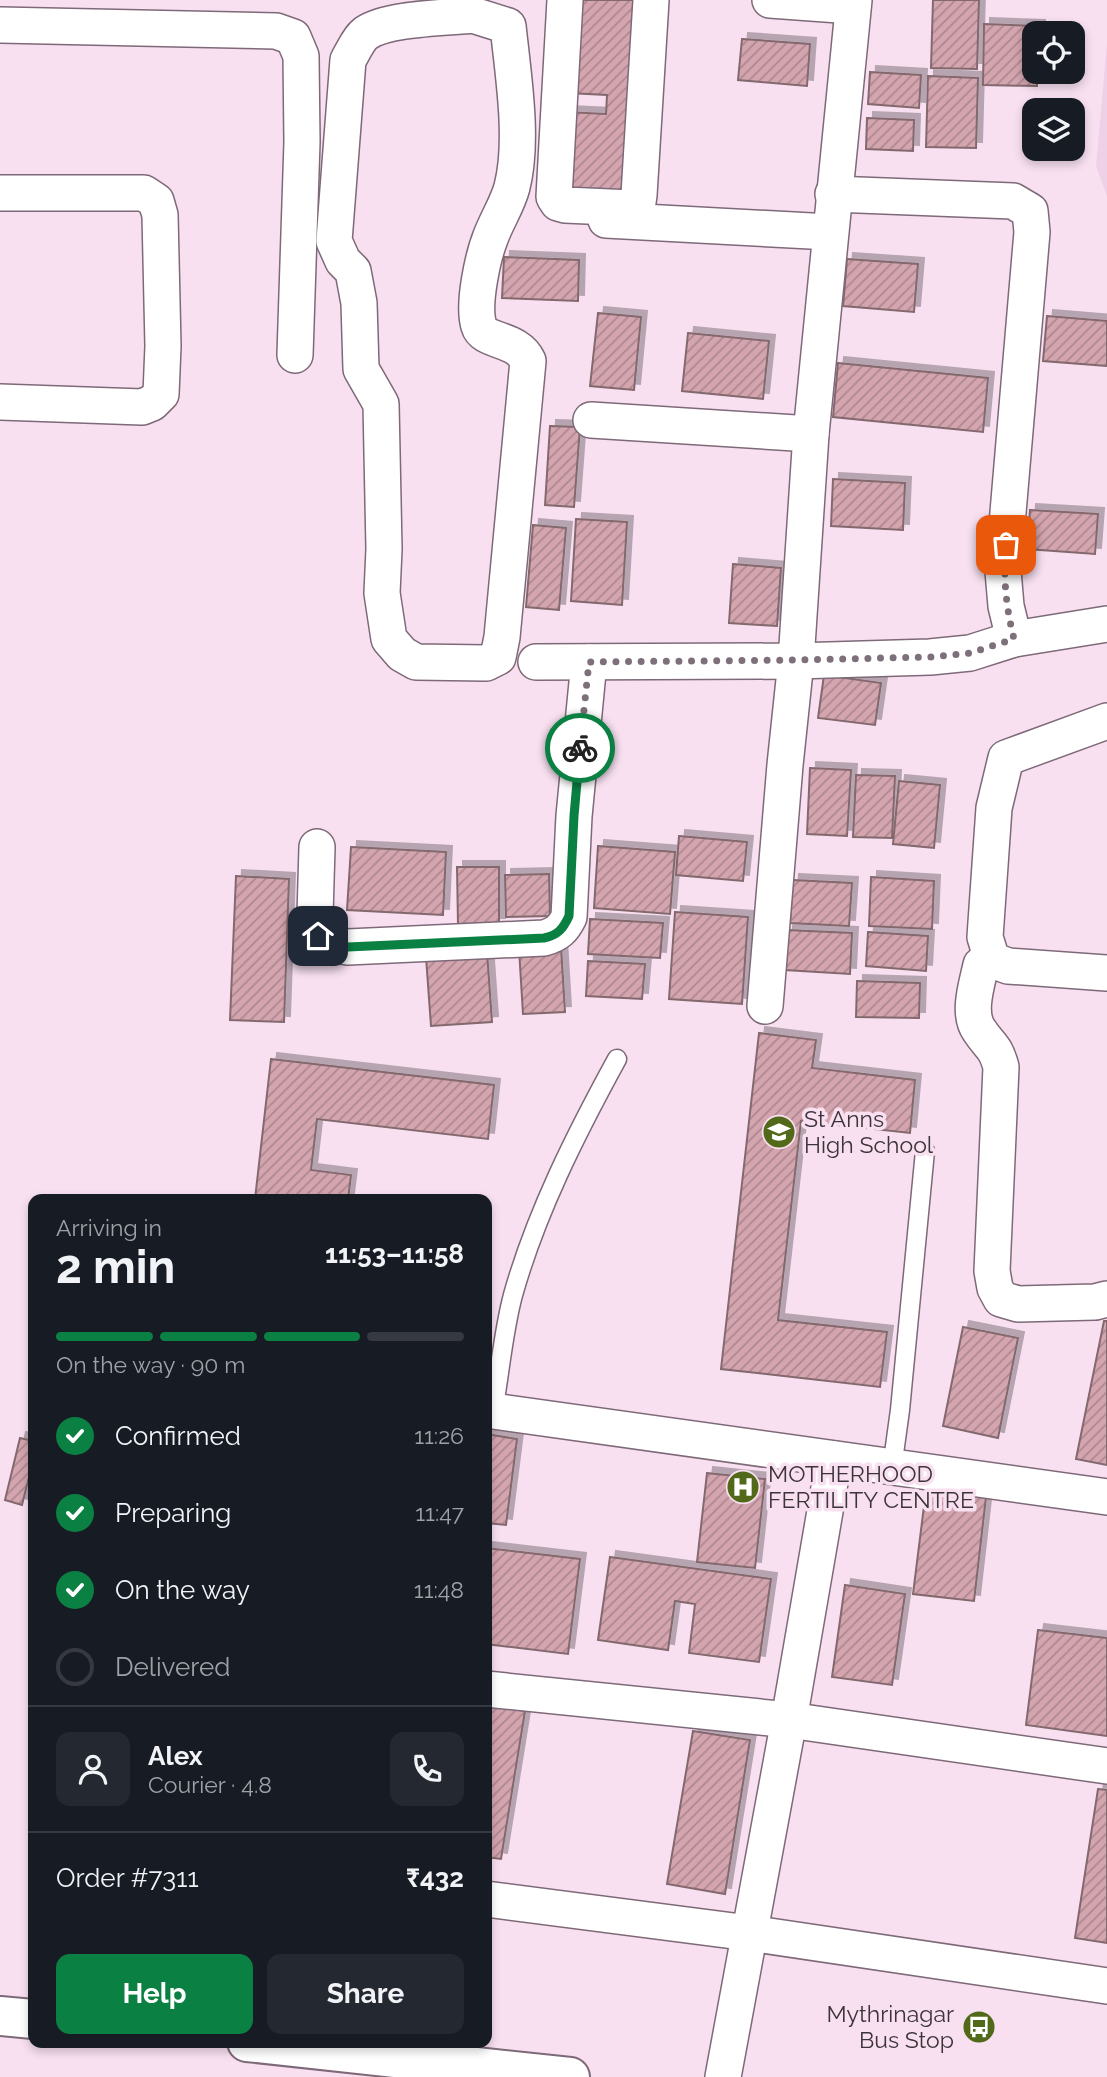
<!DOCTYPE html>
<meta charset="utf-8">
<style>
body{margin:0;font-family:Raleway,sans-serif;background:#242831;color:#f1f3f6;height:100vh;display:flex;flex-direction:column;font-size:26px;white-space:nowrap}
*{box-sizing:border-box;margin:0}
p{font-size:23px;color:#9ea1a6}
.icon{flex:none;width:38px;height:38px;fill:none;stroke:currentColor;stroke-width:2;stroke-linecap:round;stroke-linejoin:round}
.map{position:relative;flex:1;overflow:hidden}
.sheet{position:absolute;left:28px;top:1194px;width:464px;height:854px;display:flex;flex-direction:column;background:#171b24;border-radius:14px;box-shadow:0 4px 10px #0003}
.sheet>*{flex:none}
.buttons{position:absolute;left:1022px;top:21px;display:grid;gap:14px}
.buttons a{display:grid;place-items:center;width:63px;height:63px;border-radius:14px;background:#171b24;box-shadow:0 4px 10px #0003;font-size:35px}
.pin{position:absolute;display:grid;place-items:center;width:60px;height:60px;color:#fff;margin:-30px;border-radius:14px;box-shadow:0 4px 10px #0006}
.courier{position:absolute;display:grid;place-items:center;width:70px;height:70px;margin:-35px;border:5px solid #0b8043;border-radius:50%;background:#fff;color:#222;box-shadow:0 2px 9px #0007}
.head em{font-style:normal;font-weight:700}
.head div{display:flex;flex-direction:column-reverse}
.head{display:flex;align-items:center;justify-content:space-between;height:119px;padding:0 28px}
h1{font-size:46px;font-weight:700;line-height:52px}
.bar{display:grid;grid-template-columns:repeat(4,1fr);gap:10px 7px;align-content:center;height:84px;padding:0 28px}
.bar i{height:9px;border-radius:5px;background:#363941}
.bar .active{background:#0b8043}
.bar p{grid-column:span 4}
.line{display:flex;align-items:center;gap:18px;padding:0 28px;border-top:2px solid #363941}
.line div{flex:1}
.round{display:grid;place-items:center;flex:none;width:74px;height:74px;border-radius:14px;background:#242831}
ol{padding:0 28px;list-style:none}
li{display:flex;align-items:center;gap:21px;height:77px}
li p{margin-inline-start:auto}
li .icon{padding:7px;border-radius:50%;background:#0b8043;color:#fff;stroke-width:4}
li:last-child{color:#9ea1a6}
li i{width:38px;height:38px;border:4px solid #363941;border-radius:50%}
.action{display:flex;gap:14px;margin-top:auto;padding:14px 28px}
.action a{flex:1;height:80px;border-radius:14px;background:#0b8043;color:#fff;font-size:28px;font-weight:700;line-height:80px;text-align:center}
.action a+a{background:#242831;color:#f1f3f6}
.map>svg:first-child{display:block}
.built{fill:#eed1e6}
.building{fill:url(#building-hatch);stroke:#83696e;stroke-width:2;filter:url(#shadow)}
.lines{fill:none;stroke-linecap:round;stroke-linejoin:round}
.lane-casing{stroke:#7e6978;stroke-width:21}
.street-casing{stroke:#7e6978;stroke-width:38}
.highway-casing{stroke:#7e6978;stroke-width:42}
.lane{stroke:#fff;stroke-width:18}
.street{stroke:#fff;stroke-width:35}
.highway{stroke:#fff;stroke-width:38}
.done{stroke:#7e707b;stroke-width:7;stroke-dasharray:0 12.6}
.route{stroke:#0b8043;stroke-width:9}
.labels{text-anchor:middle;stroke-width:7;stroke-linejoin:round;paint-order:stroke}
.poi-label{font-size:23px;fill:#3d343b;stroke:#f8e0f1;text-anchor:start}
</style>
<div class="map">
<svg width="1107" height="2077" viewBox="0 0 1107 2077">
<defs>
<pattern id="building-hatch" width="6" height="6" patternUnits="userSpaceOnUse" patternTransform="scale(1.75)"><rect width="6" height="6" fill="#d4a5af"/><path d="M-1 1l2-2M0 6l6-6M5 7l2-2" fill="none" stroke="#ad8790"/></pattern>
<filter id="shadow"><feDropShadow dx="6" dy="-6" stdDeviation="0" flood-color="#0004"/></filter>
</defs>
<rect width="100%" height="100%" fill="#f8e0f1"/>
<!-- built -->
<polygon class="built" points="1107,43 1107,196 1096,166"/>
<!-- building -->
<g class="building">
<polygon points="574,0 640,0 626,203 560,198 566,112 606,114 607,95 568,93"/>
<polygon points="933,0 979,0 977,69 931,68"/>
<polygon points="984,24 1039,26 1039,33 1034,33 1034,72 1037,72 1037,86 983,85"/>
<polygon points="742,39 810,44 807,86 738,80"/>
<polygon points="870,72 921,75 919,108 868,104"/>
<polygon points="928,76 978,78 976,148 926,147"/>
<polygon points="867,118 914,120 913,151 866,149"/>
<polygon points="504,257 579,260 578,301 502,298"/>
<polygon points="847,259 918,264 914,312 843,306"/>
<polygon points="598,313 641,317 634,390 590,386"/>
<polygon points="1047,316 1107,321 1107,366 1043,361"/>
<polygon points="688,333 769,341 763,399 682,391"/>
<polygon points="838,363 988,378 983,432 833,417"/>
<polygon points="550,426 580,427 574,507 545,505"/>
<polygon points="833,479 905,483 903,530 831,526"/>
<polygon points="1030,510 1098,514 1095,554 1027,549"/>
<polygon points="576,519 627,522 622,605 571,601"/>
<polygon points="533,525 566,528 559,610 526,607"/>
<polygon points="733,564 781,568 777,626 729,623"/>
<polygon points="824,675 881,683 875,725 818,718"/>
<polygon points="810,768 851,770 847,836 807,834"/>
<polygon points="856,775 895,776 892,838 853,837"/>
<polygon points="899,781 940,785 934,848 893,844"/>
<polygon points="679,836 747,842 743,881 676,875"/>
<polygon points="598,846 675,852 670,914 594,908"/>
<polygon points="351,847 446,852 443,915 347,910"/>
<polygon points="457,867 499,867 499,924 458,925"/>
<polygon points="549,874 550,916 506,917 505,875"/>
<polygon points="236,876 289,879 284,1022 230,1020"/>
<polygon points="871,877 934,881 932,929 869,926"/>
<polygon points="793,880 852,883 849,926 790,923"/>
<polygon points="675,912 748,917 742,1004 669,999"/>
<polygon points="590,919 663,923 660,958 588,954"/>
<polygon points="787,930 852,933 850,974 785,970"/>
<polygon points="868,932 928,936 926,971 866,966"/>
<polygon points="561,947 565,1012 523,1014 519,949"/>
<polygon points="487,952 492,1022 431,1026 426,957"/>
<polygon points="588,961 645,964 642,999 586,996"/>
<polygon points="857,981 920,983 919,1018 856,1017"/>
<polygon points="759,1033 816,1040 812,1068 915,1080 910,1133 801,1121 778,1320 887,1332 880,1387 721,1369"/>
<polygon points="271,1059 494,1085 488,1139 317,1119 311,1170 351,1175 348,1199 255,1199"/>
<polygon points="1104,1321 1107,1321 1107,1465 1076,1459"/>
<polygon points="963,1327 1018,1338 998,1438 943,1426"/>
<polygon points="486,1434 517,1439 506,1525 486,1523"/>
<polygon points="20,1438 33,1441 33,1461 22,1505 5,1500"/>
<polygon points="707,1473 765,1479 755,1568 697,1562"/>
<polygon points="926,1490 986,1497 974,1601 913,1594"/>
<polygon points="486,1548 580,1559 568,1654 486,1644"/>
<polygon points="610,1557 771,1579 759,1662 689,1653 695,1604 675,1601 668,1650 598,1640"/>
<polygon points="845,1585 905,1594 892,1685 832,1677"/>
<polygon points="1038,1630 1107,1638 1107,1736 1026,1725"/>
<polygon points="486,1705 525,1711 501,1859 486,1857"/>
<polygon points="693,1731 750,1740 725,1894 667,1884"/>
<polygon points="1098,1789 1107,1790 1107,1943 1075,1938"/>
</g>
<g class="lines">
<defs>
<g id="lane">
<path d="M493,1411C500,1373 503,1332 513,1295C536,1213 576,1134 617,1059"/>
<polyline points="892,1468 900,1410 925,1151"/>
</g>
<g id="street">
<polyline points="565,0 554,197 558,203 565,205 632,208 638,202 639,195 651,0"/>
<polyline points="770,0 853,6"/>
<path d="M473,15L508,26C513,74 524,140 512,187C508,203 497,220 491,236C483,256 472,305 479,326C484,343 517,337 528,361L502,637L498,657L486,663L416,662L402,654L389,639L382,593L384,549L381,404L361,369L359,303L353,271L343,261L334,241L348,60C353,52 358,39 366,33C388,18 445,18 473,15Z"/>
<polyline points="0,25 276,31 293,37 301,56 302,142 295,355"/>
<polyline points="0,193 144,193 156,201 160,215 163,346 161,394 152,403 142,407 0,402"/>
<polyline points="606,220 830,232"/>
<polyline points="591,420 811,434"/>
<polyline points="1014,639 1107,624"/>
<polyline points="536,662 796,661 930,657 970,653 1014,639 1006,606 1003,571 1032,232 1030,211 1013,201 833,194"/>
<polyline points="1107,721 1006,758 994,808 985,937 992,960 1008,966 1107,973"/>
<path d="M317,847L315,915L318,936L329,944L348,947L544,938C558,934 563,929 569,917L574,816L589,662"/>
<path d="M992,960L981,965C977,984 967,1013 979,1030C990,1047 995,1045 1001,1067L992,1271L995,1288L1001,1299L1018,1304L1095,1302L1107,1299"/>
<polyline points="765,1006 785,765 796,661 811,434 854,0"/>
<polyline points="486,1410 1107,1497"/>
<polyline points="486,1689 789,1720 1107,1766"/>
<polyline points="486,1899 749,1933 1107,1986"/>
<polyline points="723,2077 789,1720 834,1459"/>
</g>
<g id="highway">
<polyline points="0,2016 33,2019"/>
<polyline points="247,2042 570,2077"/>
</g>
</defs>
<!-- lane casing -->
<use href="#lane" class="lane-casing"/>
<!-- street casing -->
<use href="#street" class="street-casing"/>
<!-- highway casing -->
<use href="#highway" class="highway-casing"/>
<!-- lane -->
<use href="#lane" class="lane"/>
<!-- street -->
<use href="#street" class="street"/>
<!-- highway -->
<use href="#highway" class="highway"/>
</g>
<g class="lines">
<!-- done -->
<path class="done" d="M580,748L589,662L796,660L930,657L970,653L1014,639C1006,607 1003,578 1006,545"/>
<!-- route -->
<path class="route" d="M318,936L329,944L348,947L544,938C558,935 563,929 569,916L574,816L580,748"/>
</g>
<!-- icons -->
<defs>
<symbol id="school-disc" viewBox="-11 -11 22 22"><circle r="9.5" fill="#526919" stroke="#f8e0f1"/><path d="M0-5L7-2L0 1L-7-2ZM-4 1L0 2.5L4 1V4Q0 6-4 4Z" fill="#fff"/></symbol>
<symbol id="hospital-disc" viewBox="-11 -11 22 22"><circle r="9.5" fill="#526919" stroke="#f8e0f1"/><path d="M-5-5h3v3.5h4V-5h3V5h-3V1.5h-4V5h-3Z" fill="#fff"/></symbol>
<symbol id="bus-disc" viewBox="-11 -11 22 22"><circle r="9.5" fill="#526919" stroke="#f8e0f1"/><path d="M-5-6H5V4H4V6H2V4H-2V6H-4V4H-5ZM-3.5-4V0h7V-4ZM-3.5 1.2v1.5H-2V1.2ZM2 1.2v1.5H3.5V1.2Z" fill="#fff"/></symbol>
</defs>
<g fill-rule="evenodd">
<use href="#school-disc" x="760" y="1113" width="38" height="38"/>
<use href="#hospital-disc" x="724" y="1468" width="38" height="38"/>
<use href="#bus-disc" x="960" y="2008" width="38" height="38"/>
</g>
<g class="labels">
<!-- poi labels -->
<g class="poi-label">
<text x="804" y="1127">St Anns<tspan x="804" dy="26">High School</tspan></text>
<text x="768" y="1482">MOTHERHOOD<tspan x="768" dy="26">FERTILITY CENTRE</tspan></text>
<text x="954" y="2022" text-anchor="end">Mythrinagar<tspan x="954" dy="26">Bus Stop</tspan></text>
</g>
</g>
</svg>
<div class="buttons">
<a><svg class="icon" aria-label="locate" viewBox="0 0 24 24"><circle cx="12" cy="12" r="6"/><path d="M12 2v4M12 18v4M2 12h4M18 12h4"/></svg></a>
<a><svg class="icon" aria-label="layers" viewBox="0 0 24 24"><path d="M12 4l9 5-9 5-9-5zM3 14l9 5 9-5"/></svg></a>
</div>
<div class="pin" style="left:1006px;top:545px;background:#ea580c"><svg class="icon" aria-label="bag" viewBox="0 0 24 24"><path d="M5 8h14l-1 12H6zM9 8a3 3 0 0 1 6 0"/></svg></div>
<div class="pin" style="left:318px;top:936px;background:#1f2937"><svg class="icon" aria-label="home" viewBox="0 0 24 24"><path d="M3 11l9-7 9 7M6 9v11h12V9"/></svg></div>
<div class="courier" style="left:580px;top:748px"><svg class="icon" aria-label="bike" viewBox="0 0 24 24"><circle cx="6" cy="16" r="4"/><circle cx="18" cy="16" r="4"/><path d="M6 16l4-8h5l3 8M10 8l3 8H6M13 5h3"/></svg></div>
<section class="sheet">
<div class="head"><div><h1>2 min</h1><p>Arriving in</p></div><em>11:53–11:58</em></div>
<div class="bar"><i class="active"></i><i class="active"></i><i class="active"></i><i></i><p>On the way · 90 m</p></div>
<ol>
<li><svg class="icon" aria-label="check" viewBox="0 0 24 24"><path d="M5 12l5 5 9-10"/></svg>Confirmed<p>11:26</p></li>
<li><svg class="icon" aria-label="check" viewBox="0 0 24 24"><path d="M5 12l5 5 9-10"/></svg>Preparing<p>11:47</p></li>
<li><svg class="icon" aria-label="check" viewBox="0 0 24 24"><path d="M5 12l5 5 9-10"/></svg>On the way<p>11:48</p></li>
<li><i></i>Delivered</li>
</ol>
<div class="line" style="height:126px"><a class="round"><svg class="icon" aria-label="person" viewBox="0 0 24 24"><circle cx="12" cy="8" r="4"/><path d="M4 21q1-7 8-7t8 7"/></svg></a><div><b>Alex</b><p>Courier · 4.8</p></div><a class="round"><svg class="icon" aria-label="phone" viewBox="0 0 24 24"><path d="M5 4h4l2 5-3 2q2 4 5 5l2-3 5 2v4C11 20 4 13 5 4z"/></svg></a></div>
<div class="line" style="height:91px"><div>Order #7311</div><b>₹432</b></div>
<div class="action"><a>Help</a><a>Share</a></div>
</section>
</div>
